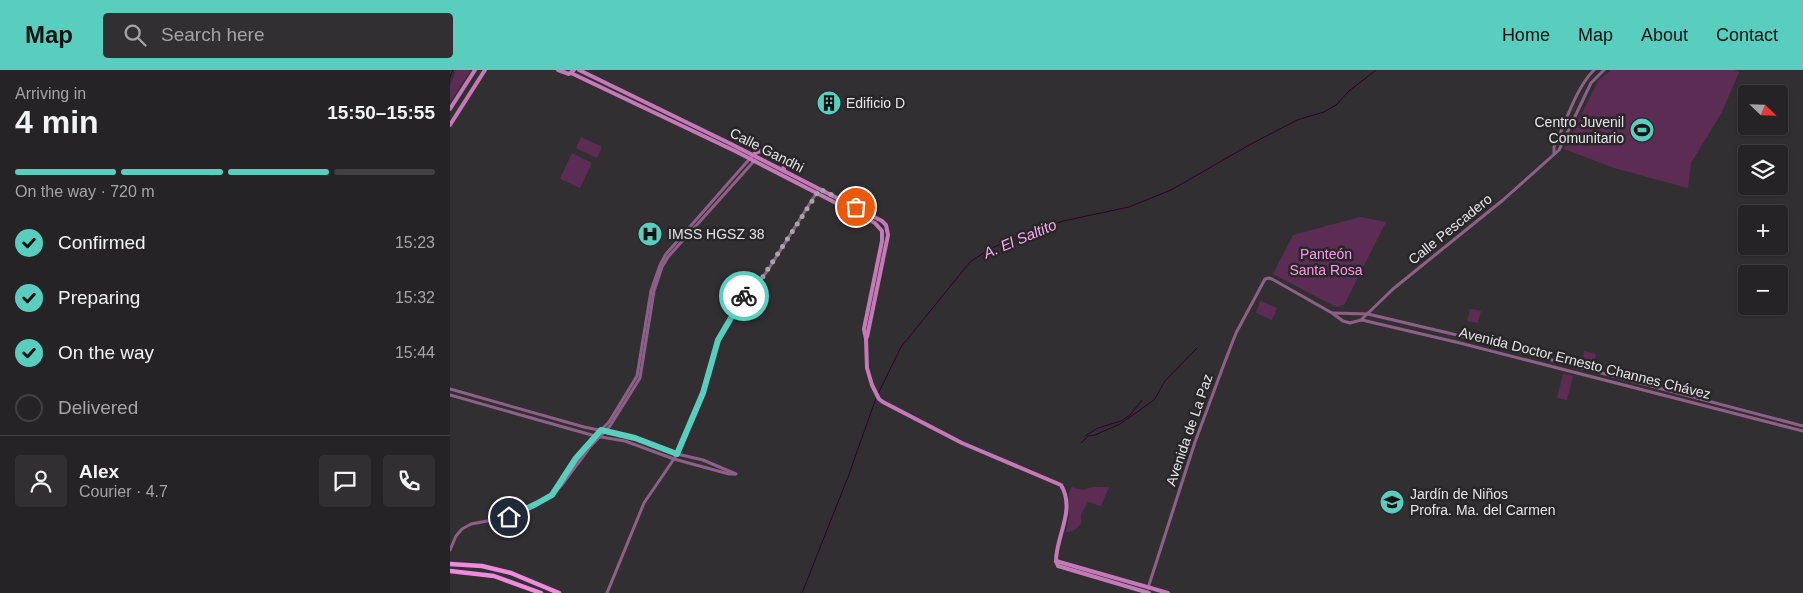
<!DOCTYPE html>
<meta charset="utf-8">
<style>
body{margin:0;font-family:Helvetica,sans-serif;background:#322f32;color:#f1f3f6;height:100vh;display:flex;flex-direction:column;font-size:19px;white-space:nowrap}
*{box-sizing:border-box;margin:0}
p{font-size:16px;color:#a4a4a7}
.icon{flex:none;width:28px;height:28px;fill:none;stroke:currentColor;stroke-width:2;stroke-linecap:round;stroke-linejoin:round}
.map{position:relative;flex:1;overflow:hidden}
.panel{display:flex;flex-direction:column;background:#262326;width:450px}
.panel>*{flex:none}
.needle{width:32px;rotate:113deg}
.fabs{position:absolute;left:1288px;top:15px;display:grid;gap:10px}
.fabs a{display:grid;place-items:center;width:50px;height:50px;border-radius:5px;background:#262326;box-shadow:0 1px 4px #0004,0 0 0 1px #424043;font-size:25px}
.pin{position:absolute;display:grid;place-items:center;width:42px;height:42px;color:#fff;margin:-21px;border:2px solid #fff;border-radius:50%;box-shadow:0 1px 5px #0007}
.courier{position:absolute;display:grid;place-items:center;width:50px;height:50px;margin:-25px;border:4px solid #59cebe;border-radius:50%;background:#fff;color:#222;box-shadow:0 1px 6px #0007}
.summary em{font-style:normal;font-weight:800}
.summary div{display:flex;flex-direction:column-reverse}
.summary{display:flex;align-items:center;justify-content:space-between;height:85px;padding:0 15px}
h1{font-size:32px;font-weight:800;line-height:38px}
.bar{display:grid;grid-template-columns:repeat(4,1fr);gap:8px 5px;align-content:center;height:60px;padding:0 15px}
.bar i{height:6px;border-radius:4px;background:#424043}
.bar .current{background:#59cebe}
.bar p{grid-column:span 4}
.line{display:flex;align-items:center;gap:12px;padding:0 15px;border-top:1px solid #424043}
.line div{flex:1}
.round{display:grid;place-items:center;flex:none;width:52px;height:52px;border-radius:5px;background:#322f32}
ol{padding:0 15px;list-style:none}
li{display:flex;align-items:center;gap:15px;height:55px}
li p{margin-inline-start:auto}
li .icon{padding:5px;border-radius:50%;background:#59cebe;color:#111;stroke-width:4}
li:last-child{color:#a4a4a7}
li i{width:28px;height:28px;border:2px solid #424043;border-radius:50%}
header{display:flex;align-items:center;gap:30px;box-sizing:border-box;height:70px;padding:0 25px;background:#59cebe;color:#111}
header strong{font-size:24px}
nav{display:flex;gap:28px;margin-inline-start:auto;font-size:18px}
.search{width:350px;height:45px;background:#322f32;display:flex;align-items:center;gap:12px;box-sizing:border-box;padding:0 18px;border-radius:5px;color:#a4a4a7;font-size:19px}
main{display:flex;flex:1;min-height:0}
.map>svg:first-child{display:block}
.green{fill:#5c2c55}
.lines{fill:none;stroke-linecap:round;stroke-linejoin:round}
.stream{stroke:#31002c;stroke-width:1}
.tertiary{stroke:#8f6087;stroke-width:3}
.secondary{stroke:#c579b8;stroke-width:4}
.primary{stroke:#ee8bde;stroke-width:4.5}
.done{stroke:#a7a5a6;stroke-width:5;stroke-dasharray:0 9}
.route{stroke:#59cebe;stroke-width:6}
.labels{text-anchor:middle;stroke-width:5;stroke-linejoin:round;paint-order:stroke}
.poi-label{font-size:14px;fill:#e6e4e5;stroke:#282628;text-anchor:start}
.street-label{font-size:14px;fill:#e6e4e5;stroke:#282628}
.park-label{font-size:14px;fill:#fa98ea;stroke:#282628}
.water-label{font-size:15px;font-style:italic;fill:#f9abec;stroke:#282628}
</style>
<header>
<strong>Map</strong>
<div class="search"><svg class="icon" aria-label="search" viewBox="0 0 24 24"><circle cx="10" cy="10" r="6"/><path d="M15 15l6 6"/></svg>Search here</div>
<nav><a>Home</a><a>Map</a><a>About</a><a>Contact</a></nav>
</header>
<main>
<section class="panel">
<div class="summary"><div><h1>4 min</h1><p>Arriving in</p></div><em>15:50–15:55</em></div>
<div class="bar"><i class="current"></i><i class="current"></i><i class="current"></i><i></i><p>On the way · 720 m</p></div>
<ol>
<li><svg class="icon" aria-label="check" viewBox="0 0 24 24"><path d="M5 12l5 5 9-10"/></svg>Confirmed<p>15:23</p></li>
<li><svg class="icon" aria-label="check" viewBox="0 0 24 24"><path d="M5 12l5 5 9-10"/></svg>Preparing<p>15:32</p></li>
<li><svg class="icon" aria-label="check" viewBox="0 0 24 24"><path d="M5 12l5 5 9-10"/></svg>On the way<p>15:44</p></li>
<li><i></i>Delivered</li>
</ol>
<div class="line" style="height:90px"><a class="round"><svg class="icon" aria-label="person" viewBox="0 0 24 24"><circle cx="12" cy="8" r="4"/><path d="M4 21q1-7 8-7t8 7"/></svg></a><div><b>Alex</b><p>Courier · 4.7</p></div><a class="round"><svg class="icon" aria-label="chat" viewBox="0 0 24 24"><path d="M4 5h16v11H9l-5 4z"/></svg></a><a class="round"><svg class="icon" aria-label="phone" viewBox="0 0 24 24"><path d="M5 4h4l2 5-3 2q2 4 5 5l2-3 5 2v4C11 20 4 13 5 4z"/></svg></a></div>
</section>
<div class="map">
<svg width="1353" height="523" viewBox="0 0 1353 523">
<rect width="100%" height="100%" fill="#322f32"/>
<!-- green -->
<g class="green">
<polygon points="6,0 21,0 0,32 0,16"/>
<polygon points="1161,0 1284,0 1289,2 1272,42 1241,93 1238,118 1164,98 1114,79 1148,11"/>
<polygon points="131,67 152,77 147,88 126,78"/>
<polygon points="122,83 142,93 130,118 110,109"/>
<polygon points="910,147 936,152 894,235 886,237 823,204 843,165"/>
<polygon points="810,231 827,238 822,250 806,243"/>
<polygon points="1020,239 1031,241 1028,253 1017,251"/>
<polygon points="1134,281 1146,284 1144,295 1132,292"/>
<polygon points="1113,304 1123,306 1117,330 1107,328"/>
<path d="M621,417L633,420L643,417H659L651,436L638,432L631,444V453C627,459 623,462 616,462L619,447V424Z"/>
</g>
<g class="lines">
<!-- stream -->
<g class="stream">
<polyline points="0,7 3,0"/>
<polyline points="428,324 451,277 520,192 538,180 561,169 613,151 679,137 721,120 801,74 847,50 874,42 886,35 899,21 926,0"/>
<polyline points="635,366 648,358 671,351 680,345 692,330"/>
<polyline points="631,373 638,366 645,365 670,354 704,330 715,311 747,278"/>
<polyline points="352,523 398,407 426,328"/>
</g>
<!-- tertiary -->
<g class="tertiary">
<path d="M1104,84V77C1116,53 1125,19 1144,0"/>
<polyline points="883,243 918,244 1011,266 1353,356"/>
<polyline points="912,250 1010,273 1353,361"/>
<polyline points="0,319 134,357 178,366 227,384 253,390 286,404"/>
<polyline points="0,325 145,366 175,371 224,389 279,404 285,404"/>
<polyline points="107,418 137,374 159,352 187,306 201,221 210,195 216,184 303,85"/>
<polyline points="0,480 6,466 12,459 21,454 59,447 102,425 111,416 140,377 160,356 190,308 204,221 212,197 218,187 305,90"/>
<polyline points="698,518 745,372 774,294 786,263 815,209 819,208 822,209 882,243 893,251 900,253 911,250 943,219 1053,130 1109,80 1141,13 1154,0"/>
<polyline points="157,523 194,433 224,389 248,337 270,266 294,226 312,208 318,200 367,122"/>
</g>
<!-- secondary -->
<g class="secondary">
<polyline points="108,0 119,4 124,0"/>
<polyline points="129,0 277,72 432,151 436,155 438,165 417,267"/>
<path d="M121,3L285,81L425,153L432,161V171L414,259L416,269L417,298L422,315L429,329L433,332L512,373L611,415C626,440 606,466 606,491"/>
<polyline points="0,39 25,0"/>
<polyline points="0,55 35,0"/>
<path d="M303,85C310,78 326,80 332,89C334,93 334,97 334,101"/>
<polyline points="606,491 718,523"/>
<polyline points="606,491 608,496 699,523"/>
</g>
<!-- primary -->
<g class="primary">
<polyline points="0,494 32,496 61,503 109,523"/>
<polyline points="0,501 44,506 91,523"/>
</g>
</g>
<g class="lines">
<!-- done -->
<polyline class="done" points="294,226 312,208 370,119 406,137"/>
<!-- route -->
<polyline class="route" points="59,447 86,434 102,425 126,388 151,360 185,368 227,384 253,323 268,270 294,226"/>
</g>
<!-- icons -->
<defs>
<symbol id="building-disc" viewBox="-11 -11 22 22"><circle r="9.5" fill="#59cebe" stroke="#282628"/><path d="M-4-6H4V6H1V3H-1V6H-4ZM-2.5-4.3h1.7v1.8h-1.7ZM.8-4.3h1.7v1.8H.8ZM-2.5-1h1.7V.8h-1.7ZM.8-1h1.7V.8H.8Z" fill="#111"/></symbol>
<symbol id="stadium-disc" viewBox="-11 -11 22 22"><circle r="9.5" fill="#59cebe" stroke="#282628"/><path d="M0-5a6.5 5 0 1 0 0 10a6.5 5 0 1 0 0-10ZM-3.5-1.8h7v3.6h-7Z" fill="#111"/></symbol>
<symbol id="hospital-disc" viewBox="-11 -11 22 22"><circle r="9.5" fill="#59cebe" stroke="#282628"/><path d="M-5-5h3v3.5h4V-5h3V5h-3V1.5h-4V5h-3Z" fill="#111"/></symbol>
<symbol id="school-disc" viewBox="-11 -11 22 22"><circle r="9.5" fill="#59cebe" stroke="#282628"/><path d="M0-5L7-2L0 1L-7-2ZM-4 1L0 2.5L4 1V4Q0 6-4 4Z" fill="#111"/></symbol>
</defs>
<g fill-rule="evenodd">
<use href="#building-disc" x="365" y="19" width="28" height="28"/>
<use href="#stadium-disc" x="1178" y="46" width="28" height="28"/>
<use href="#hospital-disc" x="186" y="150" width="28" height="28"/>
<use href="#school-disc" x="928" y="418" width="28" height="28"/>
</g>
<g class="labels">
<!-- poi labels -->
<g class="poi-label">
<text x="396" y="38">Edificio D</text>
<text x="1174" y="57" text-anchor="end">Centro Juvenil<tspan x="1174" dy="16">Comunitario</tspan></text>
<text x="218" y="169">IMSS HGSZ 38</text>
<text x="960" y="429">Jardín de Niños<tspan x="960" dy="16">Profra. Ma. del Carmen</tspan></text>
</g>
<!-- street labels -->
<g class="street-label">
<text transform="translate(317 80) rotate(27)" y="5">Calle Gandhi</text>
<text transform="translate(1000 159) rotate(-39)" y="5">Calle Pescadero</text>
<text transform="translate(1135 293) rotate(14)" y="5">Avenida Doctor Ernesto Channes Chávez</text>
<text transform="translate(739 360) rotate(-71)" y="5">Avenida de La Paz</text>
</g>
<!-- park labels -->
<g class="park-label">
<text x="876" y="189">Panteón<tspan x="876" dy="16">Santa Rosa</tspan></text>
</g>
<!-- water labels -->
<g class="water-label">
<text transform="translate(570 169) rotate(-23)" y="5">A. El Saltito</text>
</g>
</g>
</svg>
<div class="fabs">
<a><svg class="needle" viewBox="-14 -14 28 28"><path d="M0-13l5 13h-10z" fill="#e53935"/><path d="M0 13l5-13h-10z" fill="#a4a4a7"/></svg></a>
<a><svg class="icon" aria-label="layers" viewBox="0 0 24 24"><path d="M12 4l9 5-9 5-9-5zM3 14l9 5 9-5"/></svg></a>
<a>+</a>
<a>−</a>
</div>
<div class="pin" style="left:406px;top:137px;background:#ea580c"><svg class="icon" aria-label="bag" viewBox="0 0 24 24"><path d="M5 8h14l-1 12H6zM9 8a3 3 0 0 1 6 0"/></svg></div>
<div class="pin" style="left:59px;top:447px;background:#1f2937"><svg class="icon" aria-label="home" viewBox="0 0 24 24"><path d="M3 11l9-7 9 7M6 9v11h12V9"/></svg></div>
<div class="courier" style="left:294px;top:226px"><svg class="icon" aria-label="bike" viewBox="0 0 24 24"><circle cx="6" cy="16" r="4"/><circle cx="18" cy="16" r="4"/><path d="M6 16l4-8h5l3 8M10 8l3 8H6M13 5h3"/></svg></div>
</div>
</main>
